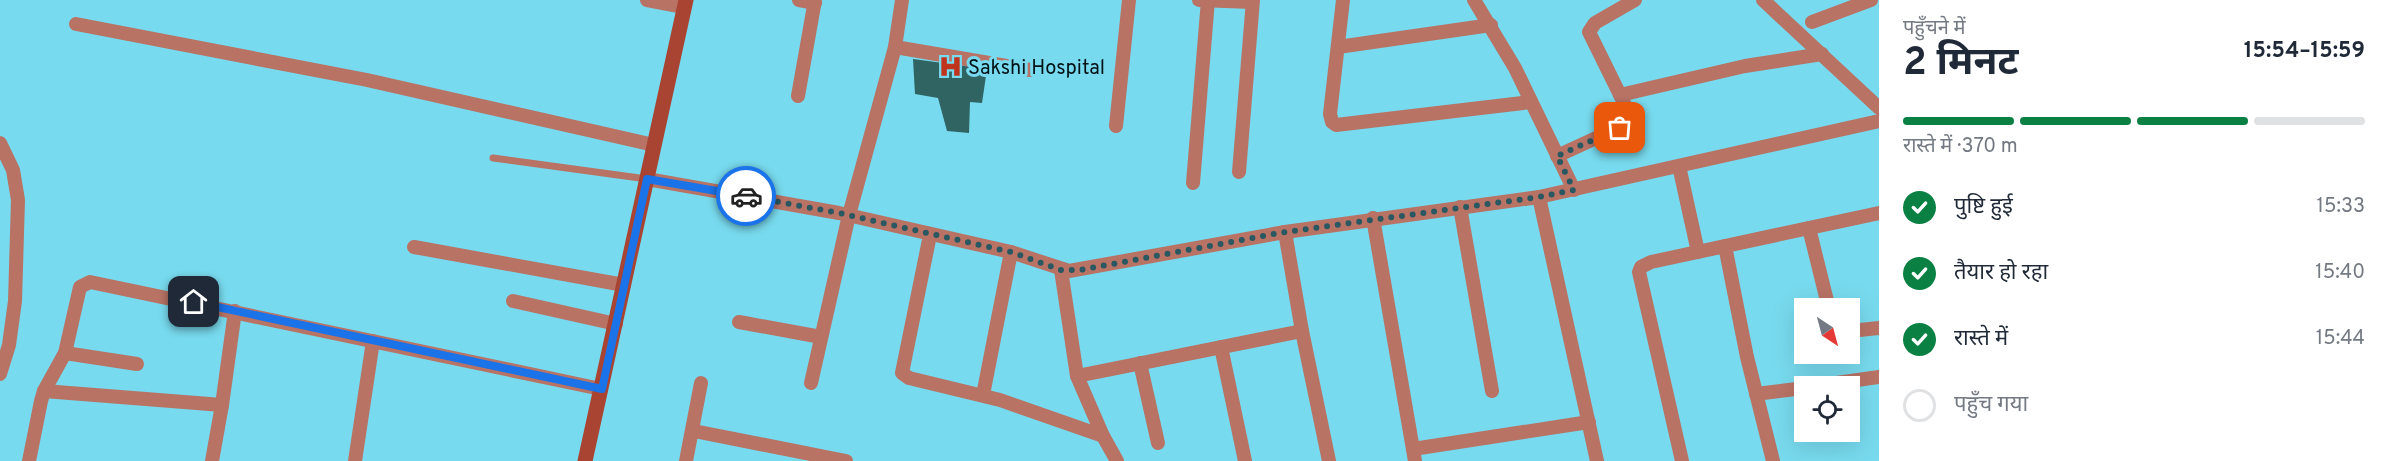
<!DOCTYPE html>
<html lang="hi">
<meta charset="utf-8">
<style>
body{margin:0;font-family:Overpass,"Noto Sans Devanagari",sans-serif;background:#f2f2f3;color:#1f2937;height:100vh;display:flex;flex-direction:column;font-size:22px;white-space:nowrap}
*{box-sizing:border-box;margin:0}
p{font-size:20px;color:#747a83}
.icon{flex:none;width:33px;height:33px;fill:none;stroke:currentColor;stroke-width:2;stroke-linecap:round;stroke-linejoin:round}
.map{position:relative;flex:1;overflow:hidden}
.side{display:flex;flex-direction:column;background:#fff;width:510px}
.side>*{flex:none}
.needle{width:39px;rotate:144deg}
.fabs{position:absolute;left:1794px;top:298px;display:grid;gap:12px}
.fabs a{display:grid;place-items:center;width:66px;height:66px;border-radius:0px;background:#fff;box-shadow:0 6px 24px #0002;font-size:30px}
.pin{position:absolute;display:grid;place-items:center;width:51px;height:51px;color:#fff;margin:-26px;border-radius:12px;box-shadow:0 3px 9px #0006}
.courier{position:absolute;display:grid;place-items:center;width:60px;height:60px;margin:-30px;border:4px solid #1a73e8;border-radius:50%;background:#fff;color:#222;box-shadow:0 2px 8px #0007}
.overview em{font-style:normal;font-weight:700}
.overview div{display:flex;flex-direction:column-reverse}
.overview{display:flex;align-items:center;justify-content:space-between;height:102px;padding:0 24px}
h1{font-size:39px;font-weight:700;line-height:45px}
.bar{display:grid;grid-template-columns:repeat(4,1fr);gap:9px 6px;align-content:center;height:72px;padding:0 24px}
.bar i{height:8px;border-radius:4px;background:#e0e1e3}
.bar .on{background:#0b8043}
.bar p{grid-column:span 4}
ol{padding:0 24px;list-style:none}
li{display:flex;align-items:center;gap:18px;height:66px}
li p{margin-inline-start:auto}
li .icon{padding:6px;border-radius:50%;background:#0b8043;color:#fff;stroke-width:4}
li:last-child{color:#747a83}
li i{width:33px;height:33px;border:3px solid #e0e1e3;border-radius:50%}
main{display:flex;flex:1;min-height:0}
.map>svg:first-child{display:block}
.building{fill:#2f6462}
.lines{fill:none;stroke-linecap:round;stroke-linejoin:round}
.service{stroke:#b87365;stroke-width:7}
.minor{stroke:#b87365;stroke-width:14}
.secondary{stroke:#a94433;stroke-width:15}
.done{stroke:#2a5862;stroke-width:6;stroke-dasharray:0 10.8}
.route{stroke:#1a73e8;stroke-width:8}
.labels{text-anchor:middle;stroke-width:6;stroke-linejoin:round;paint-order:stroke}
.poi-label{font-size:20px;fill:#001216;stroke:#78daee;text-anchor:start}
</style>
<main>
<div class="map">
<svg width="1879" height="461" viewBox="0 0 1879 461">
<rect width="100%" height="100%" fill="#78daee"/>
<!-- building -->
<polygon class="building" points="913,59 987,69 982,103 970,102 969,133 947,131 938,98 915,94"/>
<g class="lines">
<!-- service -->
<polyline class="service" points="493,158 647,179"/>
<!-- minor -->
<g class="minor">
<polyline points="647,0 684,7"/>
<polyline points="799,0 815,3"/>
<polyline points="1199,0 1252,2"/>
<polyline points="1343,0 1330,114 1332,122 1336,125 1531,102"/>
<polyline points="1474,0 1515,68 1574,190"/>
<polyline points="1763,0 1879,108"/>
<polyline points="1812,22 1871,0"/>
<polyline points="76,24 367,80 654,145"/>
<polyline points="895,47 1030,70"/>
<polyline points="1338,47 1491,25"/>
<polyline points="1620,95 1745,66 1822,54"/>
<polyline points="798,96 815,0"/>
<polyline points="1116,126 1129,0"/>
<polyline points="0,143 13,170 18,200 15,301 9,345 0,374"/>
<polyline points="1557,156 1620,127 1626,121 1627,109 1589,32 1595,23 1635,0"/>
<polyline points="1679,166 1698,252"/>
<polyline points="1239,172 1253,0"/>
<polyline points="647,179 839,213 1011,252 1069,271 1285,232 1539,197 1879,121"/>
<polyline points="1193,183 1208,0"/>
<polyline points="1539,197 1597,461"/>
<polyline points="1460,207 1492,391"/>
<polyline points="1373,218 1415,461"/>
<polyline points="1809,228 1829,309"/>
<polyline points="1285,232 1302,331 1329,461"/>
<polyline points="930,235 902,373 909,378 1000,400 1103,436"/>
<polyline points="1725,246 1747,357 1773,461"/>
<polyline points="414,247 624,285"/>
<polyline points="1061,270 1077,376 1103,436 1117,461"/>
<polyline points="513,301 616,324"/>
<polyline points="739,322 821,337"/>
<polyline points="1850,331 1879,328"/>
<polyline points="1221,347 1245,461"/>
<polyline points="65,353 137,364"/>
<polyline points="1140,363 1158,443"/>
<polyline points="1077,376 1302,331"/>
<polyline points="811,383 849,215 895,47 902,0"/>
<polyline points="1808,387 1879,377"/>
<polyline points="44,391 222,405"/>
<polyline points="1756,394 1804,388"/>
<polyline points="983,395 1011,252"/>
<polyline points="694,431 846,461"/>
<polyline points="1413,449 1589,422"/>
<polyline points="29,461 41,401 44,391 65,353 80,287 90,282 601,389"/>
<polyline points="212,461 222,405 235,311"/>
<polyline points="355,461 373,341"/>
<polyline points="686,461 701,383"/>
<polyline points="1682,461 1639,272 1641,267 1651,262 1879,213"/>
</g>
<!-- secondary -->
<polyline class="secondary" points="585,461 686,0"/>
</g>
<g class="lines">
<!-- done -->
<polyline class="done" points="746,196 839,213 1011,252 1061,270 1080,270 1285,232 1539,197 1574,190 1557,156 1620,128"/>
<!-- route -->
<polyline class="route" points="194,302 602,389 647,179 746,196"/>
</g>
<!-- icons -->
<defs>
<symbol id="hospital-bare" viewBox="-9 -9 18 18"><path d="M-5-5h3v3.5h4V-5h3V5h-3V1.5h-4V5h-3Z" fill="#c0341e" stroke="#78daee" stroke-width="2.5" paint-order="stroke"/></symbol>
</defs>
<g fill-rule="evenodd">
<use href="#hospital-bare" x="934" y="50" width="33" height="33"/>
</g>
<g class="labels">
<!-- poi labels -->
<g class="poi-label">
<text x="968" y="74">Sakshi Hospital</text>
</g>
</g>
</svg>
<div class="fabs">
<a><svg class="needle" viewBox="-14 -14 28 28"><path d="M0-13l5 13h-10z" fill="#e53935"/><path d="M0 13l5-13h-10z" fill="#747a83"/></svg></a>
<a><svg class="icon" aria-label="locate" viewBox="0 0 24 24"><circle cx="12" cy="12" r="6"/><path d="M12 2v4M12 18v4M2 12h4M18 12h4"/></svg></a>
</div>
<div class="pin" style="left:1620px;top:128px;background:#ea580c"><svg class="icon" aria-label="bag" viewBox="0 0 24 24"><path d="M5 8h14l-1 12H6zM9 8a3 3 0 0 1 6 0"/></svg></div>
<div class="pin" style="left:194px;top:302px;background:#1f2937"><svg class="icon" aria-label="home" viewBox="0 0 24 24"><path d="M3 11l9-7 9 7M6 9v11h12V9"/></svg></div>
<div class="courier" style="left:746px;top:196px"><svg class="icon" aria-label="car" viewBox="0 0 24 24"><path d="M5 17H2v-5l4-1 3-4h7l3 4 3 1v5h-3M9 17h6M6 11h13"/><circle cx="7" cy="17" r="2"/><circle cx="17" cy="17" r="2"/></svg></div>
</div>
<section class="side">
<div class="overview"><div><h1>2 मिनट</h1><p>पहुँचने में</p></div><em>15:54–15:59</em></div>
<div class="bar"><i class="on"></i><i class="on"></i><i class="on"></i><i></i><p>रास्ते में · 370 m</p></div>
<ol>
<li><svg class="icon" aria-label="check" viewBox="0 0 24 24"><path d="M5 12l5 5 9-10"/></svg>पुष्टि हुई<p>15:33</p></li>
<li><svg class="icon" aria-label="check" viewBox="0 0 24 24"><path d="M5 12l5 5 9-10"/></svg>तैयार हो रहा<p>15:40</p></li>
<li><svg class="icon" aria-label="check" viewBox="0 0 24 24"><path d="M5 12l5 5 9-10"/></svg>रास्ते में<p>15:44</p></li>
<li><i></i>पहुँच गया</li>
</ol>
</section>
</main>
